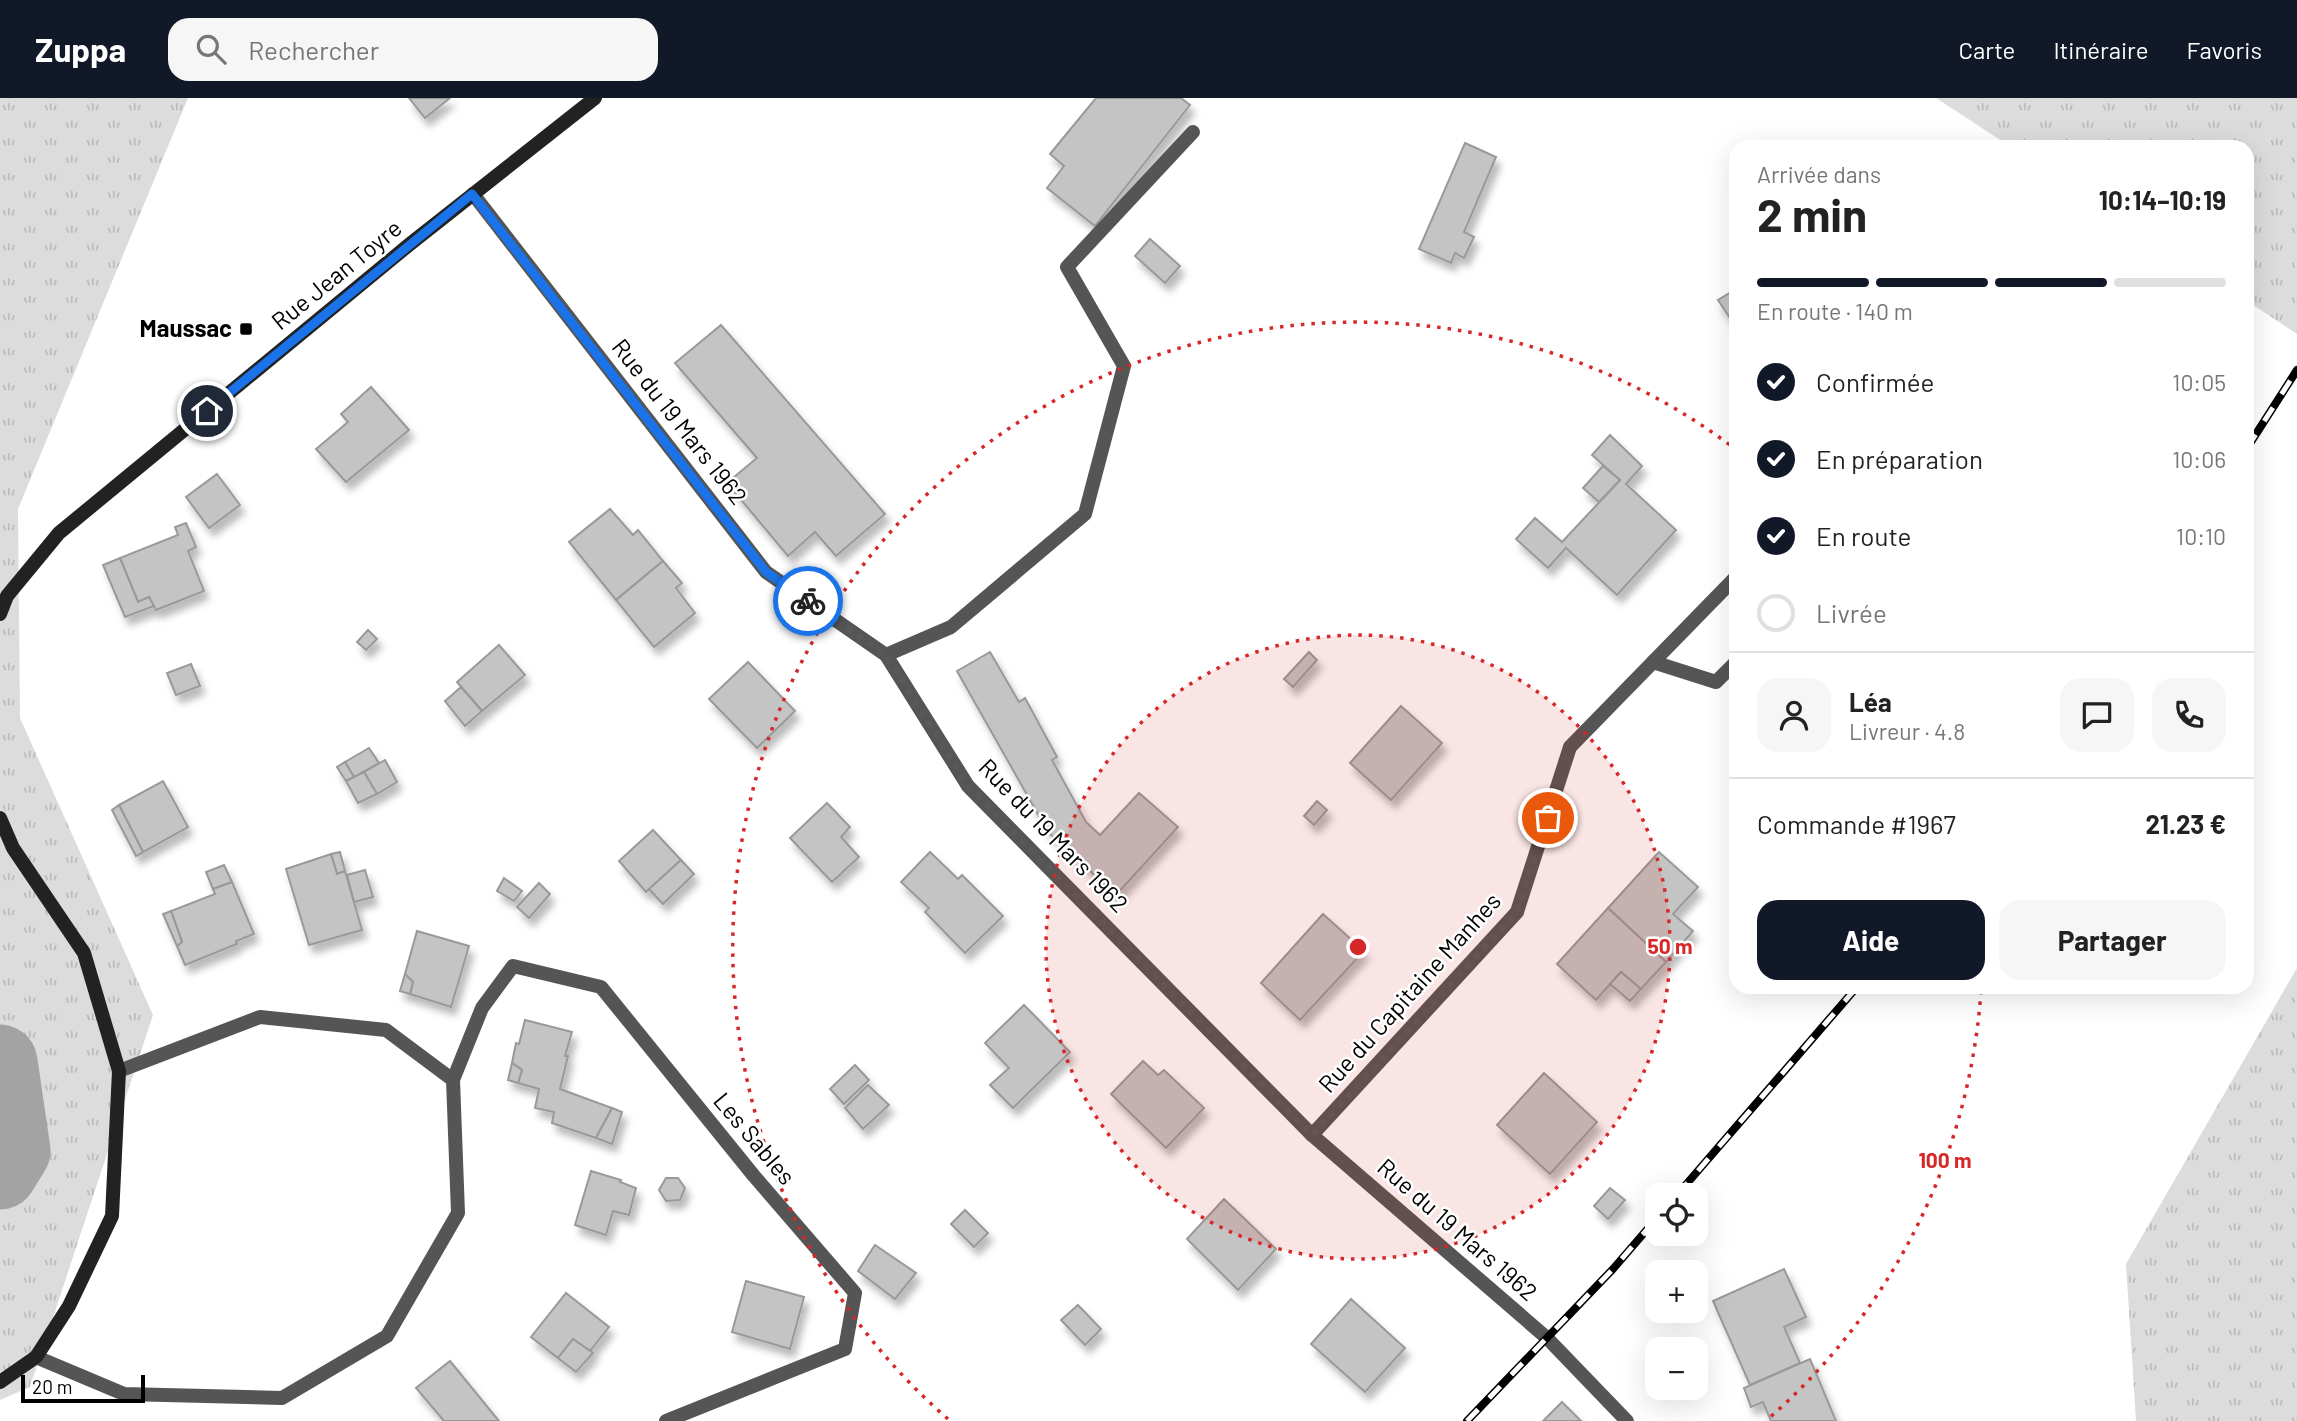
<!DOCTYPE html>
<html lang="fr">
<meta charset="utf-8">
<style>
body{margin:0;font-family:Barlow,sans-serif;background:#f6f6f6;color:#222;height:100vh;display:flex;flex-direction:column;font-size:26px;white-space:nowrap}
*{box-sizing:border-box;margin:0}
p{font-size:23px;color:#767676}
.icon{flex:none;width:38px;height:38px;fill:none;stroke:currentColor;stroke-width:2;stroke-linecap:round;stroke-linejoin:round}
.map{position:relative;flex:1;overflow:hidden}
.side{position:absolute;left:1729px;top:42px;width:525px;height:854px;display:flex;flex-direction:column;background:#fff;border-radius:21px;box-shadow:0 7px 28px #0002}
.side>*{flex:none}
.fabs{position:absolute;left:1645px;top:1085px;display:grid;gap:14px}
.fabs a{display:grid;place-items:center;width:63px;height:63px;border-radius:14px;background:#fff;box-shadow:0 7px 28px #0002;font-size:35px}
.scale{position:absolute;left:21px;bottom:18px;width:124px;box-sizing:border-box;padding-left:7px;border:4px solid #000;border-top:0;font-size:19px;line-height:24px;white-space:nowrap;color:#000;-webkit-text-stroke:5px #fff;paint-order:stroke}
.pin{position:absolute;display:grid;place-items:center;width:60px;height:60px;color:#fff;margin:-30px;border:4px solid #fff;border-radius:50%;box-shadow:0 2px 7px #0007}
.courier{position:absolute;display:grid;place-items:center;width:70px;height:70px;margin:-35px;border:5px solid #1a73e8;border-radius:50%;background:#fff;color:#222;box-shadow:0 2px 9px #0007}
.head em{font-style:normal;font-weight:700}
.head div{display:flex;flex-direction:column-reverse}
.head{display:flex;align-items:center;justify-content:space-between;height:119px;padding:0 28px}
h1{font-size:46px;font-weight:700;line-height:52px}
.bar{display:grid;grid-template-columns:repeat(4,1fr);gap:10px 7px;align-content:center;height:84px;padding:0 28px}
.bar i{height:9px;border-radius:5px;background:#e0e0e0}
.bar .active{background:#111827}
.bar p{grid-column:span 4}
.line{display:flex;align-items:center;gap:18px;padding:0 28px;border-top:2px solid #e0e0e0}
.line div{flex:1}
.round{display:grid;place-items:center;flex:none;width:74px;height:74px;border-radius:21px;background:#f6f6f6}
ol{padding:0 28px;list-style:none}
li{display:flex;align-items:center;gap:21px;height:77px}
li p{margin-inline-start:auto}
li .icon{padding:7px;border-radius:50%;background:#111827;color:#fff;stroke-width:4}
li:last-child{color:#767676}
li i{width:38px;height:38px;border:4px solid #e0e0e0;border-radius:50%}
.action{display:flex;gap:14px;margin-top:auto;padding:14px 28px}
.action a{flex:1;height:80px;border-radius:21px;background:#111827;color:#fff;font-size:28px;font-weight:700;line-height:80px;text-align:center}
.action a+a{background:#f6f6f6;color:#222}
header{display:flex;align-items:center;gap:42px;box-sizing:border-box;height:98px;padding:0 35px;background:#111827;color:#fff}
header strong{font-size:33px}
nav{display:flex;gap:38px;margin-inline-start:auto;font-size:24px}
.search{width:490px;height:63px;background:#f6f6f6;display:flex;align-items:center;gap:18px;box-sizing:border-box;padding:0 24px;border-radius:21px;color:#767676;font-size:26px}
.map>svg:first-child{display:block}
.grass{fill:url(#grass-tufts)}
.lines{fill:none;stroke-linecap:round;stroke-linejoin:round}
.river{stroke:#a3a3a3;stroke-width:75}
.building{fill:#c4c4c4;stroke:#999;stroke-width:2;filter:url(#shadow)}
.lane{stroke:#555;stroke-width:14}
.street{stroke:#555;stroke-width:14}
.secondary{stroke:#222;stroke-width:14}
.rail-casing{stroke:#000;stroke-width:8}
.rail{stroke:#fff;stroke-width:5;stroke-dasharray:16;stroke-linecap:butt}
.done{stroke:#595959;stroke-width:7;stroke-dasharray:0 12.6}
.route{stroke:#1a73e8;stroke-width:9}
.ring{fill:none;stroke:#d62828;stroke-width:3.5;stroke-dasharray:3.5 7}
.poi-dot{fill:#000;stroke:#fff;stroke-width:2.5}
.labels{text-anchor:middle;stroke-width:5;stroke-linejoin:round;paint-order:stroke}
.street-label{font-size:24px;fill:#000;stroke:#fff}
.poi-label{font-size:24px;font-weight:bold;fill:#000;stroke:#fff;text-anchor:end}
.centre{fill:#d62828;stroke:#fff;stroke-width:3.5}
.ring-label{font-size:21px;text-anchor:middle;font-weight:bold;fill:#d62828;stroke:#fff;stroke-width:5;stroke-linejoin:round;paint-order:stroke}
</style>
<header>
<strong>Zuppa</strong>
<div class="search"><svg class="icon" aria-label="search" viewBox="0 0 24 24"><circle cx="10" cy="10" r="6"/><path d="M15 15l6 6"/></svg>Rechercher</div>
<nav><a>Carte</a><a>Itinéraire</a><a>Favoris</a></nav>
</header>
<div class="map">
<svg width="2297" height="1323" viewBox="0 0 2297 1323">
<defs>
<pattern id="grass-tufts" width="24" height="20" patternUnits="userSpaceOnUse" patternTransform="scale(1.75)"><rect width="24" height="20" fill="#dcdcdc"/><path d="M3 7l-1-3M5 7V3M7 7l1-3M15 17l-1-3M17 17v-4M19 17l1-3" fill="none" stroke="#bbb"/></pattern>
<filter id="shadow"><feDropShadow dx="4.5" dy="8" stdDeviation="3.5" flood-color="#0004"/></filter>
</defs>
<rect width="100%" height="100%" fill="#fff"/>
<!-- grass -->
<g class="grass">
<polygon points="0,0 188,0 18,411 20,620 153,917 30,1289 0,1302"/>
<polygon points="1936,0 2297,0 2297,236 2247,203 2247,49 2011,49"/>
<polygon points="2297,870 2297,1323 2136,1323 2126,1166"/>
</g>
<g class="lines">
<!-- river -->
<polyline class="river" points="0,964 13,1053 0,1074"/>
</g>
<!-- building -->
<g class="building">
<polygon points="409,0 450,0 425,20"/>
<polygon points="1181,0 1190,7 1095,128 1047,90 1064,68 1050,56 1096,0"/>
<polygon points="1465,45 1496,59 1464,134 1474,139 1464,160 1455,155 1451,165 1419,151"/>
<polygon points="1150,141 1180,168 1165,185 1135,158"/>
<polygon points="1736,191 1736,229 1718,202"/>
<polygon points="721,227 885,416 836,458 815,434 788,458 727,385 757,360 675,265"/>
<polygon points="371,289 409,332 346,384 316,351 348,324 341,316"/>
<polygon points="1610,337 1642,368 1626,386 1676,432 1617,497 1566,450 1548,470 1516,441 1535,420 1562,444 1620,382 1592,357"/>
<polygon points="1603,368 1620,382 1599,404 1583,390"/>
<polygon points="217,376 240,407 209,430 186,399"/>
<polygon points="610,411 633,437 638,432 663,463 616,502 569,444"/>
<polygon points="186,425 196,449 188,453 204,493 156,512 149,499 138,504 120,460 178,437 175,429"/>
<polygon points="120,460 138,504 149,499 154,508 125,519 103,467"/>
<polygon points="663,463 682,485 676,490 695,515 654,549 616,502"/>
<polygon points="368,532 377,541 366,552 357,544"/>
<polygon points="499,547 525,577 482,613 457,584"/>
<polygon points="990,554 1019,604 1025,600 1057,659 1052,662 1086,724 1100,737 1139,695 1178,729 1116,797 1048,734 957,573"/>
<polygon points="1309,554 1317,562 1293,589 1284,581"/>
<polygon points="748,564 795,613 757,650 709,601"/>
<polygon points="191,566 200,588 176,597 167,575"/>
<polygon points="461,589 482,613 465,628 445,603"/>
<polygon points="1401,608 1442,645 1391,702 1350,665"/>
<polygon points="369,650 379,665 354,679 345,664"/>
<polygon points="385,662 397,684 377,696 364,674"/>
<polygon points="345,664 354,679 346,683 337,669"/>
<polygon points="364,674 377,696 358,705 346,683"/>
<polygon points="163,683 188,729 143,754 119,707"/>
<polygon points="1317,703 1327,712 1314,727 1304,718"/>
<polygon points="827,705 850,729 841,739 859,759 832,784 790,740"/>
<polygon points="119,707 143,754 136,758 112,712"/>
<polygon points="653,732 681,762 646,794 619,763"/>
<polygon points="340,754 345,773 337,776 331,756"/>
<polygon points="930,754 958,781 962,777 1003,818 965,855 925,814 929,810 901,784"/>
<polygon points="1659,754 1698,789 1673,816 1693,833 1666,864 1608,810"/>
<polygon points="331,756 337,776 345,773 362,832 309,847 286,771"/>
<polygon points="681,762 694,776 663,806 649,791"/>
<polygon points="224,767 232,784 213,791 206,774"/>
<polygon points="365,772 373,799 354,804 347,777"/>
<polygon points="504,780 522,793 514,803 497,793"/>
<polygon points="232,784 254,836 236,843 237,846 185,867 177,848 182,844 171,813 215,796 213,791"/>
<polygon points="539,785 550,796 529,820 517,809"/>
<polygon points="1608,810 1666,864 1641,891 1621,874 1596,902 1557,866"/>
<polygon points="171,813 182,844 177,848 163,816"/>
<polygon points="1323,816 1364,853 1300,922 1261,885"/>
<polygon points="417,833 469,848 451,909 410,896 413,884 405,876"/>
<polygon points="1621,874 1641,891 1630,903 1610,886"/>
<polygon points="405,876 413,884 410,896 400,893"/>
<polygon points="1024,907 1070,954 1013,1010 990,987 1009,970 985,945"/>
<polygon points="525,922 572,934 565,958 568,958 560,991 612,1010 596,1040 552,1025 554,1014 535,1010 539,991 518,985 522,972 512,965 516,945 519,946"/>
<polygon points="1143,963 1158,977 1164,972 1204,1010 1166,1050 1111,996"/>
<polygon points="512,965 522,972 518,985 508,982"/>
<polygon points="855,967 869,982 844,1006 830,991"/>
<polygon points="1544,975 1597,1024 1550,1076 1497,1027"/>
<polygon points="868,987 889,1007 863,1031 845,1010"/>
<polygon points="612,1010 622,1014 612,1046 596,1040"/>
<polygon points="591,1073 621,1082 620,1084 636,1090 629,1117 613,1113 606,1137 575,1127"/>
<polygon points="666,1080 678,1080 685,1090 680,1102 666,1103 659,1092"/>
<polygon points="1610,1090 1625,1102 1608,1121 1594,1108"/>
<polygon points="1224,1101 1276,1151 1238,1192 1187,1141"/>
<polygon points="965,1112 988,1135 974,1149 951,1126"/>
<polygon points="875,1147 916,1175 895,1201 858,1173"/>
<polygon points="1784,1171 1806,1219 1784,1229 1800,1265 1750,1287 1713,1203"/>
<polygon points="746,1183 804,1199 790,1251 732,1234"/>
<polygon points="566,1195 609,1229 590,1253 573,1241 558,1260 531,1239"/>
<polygon points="1351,1201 1405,1250 1365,1294 1311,1246"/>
<polygon points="1078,1207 1101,1231 1085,1247 1061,1222"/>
<polygon points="573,1241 593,1255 576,1274 558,1260"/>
<polygon points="1810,1261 1836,1323 1771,1323 1763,1304 1751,1309 1744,1290"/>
<polygon points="450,1263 499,1323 444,1323 416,1290"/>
<polygon points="1562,1304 1581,1323 1543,1323"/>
</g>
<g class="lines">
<!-- lane -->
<polyline class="lane" points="886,557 951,529 1085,416 1124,268 1067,169 1193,34"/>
<!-- street -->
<g class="street">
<polyline points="473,96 766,474 886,557 968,688 1312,1037 1547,1240 1627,1323"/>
<polyline points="1653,564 1716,584 1736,564"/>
<polyline points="453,982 482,910 513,868 601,889 754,1078 855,1195 845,1251 666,1323"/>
<polyline points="1312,1037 1517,814 1570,649 1736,479"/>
<polyline points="36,1259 124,1296 282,1300 387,1238 458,1115 453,982 386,932 260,919 119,973"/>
</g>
<!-- secondary -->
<g class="secondary">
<polyline points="0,516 7,498 59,435 410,146 595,0"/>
<polyline points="0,720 13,750 84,855 119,973 112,1118 69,1208 36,1259 0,1284"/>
</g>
<defs>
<g id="rail">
<polyline points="2247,350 2297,272"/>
<polyline points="1677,1097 1857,889"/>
<polyline points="1467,1323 1613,1171 1657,1120"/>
</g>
</defs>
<!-- rail casing -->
<use href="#rail" class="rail-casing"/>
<!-- rail -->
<use href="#rail" class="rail"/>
</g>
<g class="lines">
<!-- done -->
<polyline class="done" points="808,503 886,557 968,688 1312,1037 1517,814 1548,720"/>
<!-- route -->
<polyline class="route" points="207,313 472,96 766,474 808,503"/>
</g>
<!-- distance rings -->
<circle cx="1358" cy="849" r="312" fill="#d62828" fill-opacity=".12"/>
<g class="ring">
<circle cx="1358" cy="849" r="312"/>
<path d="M1981 893A625 625 0 0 1 1768 1321M948 1321A625 625 0 0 1 1734 350"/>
</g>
<!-- markers -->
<rect class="poi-dot" x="239" y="224" width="14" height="14" rx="3.5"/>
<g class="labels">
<!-- street labels -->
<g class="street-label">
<text transform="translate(337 177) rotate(-39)" y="8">Rue Jean Toyre</text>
<text transform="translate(679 324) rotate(52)" y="8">Rue du 19 Mars 1962</text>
<text transform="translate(1053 738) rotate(46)" y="8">Rue du 19 Mars 1962</text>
<text transform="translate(1410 895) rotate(-48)" y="8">Rue du Capitaine Manhes</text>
<text transform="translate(754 1041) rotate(50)" y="8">Les Sables</text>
<text transform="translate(1457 1132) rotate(41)" y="8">Rue du 19 Mars 1962</text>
</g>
<!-- poi labels -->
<g class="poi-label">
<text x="232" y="239">Maussac</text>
</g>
</g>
<circle cx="1358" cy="849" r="10" class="centre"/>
<g class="ring-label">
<text x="1670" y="856">50 m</text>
<text x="1945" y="1070">100 m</text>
</g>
</svg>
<div class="fabs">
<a><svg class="icon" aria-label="locate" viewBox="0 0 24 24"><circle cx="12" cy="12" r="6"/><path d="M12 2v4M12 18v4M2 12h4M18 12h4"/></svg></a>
<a>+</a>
<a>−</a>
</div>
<div class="scale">20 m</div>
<div class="pin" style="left:1548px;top:720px;background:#ea580c"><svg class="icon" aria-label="bag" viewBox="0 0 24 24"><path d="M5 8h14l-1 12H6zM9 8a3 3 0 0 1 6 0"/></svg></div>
<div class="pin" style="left:207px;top:313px;background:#1f2937"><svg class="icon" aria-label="home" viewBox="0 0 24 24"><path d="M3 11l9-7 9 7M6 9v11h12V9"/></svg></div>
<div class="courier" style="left:808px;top:503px"><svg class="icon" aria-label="bike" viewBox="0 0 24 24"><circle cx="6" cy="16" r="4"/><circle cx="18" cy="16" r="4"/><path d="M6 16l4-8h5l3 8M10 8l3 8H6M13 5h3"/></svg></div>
<section class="side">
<div class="head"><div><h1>2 min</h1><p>Arrivée dans</p></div><em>10:14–10:19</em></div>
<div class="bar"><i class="active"></i><i class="active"></i><i class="active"></i><i></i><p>En route · 140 m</p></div>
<ol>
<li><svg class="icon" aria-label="check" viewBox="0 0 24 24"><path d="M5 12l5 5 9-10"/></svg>Confirmée<p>10:05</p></li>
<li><svg class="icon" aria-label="check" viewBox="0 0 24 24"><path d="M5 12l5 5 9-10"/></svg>En préparation<p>10:06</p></li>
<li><svg class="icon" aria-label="check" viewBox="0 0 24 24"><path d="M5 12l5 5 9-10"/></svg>En route<p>10:10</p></li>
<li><i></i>Livrée</li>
</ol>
<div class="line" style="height:126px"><a class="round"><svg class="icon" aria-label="person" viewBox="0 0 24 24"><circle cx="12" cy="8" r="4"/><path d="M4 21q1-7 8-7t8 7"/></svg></a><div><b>Léa</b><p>Livreur · 4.8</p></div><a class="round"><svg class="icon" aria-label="chat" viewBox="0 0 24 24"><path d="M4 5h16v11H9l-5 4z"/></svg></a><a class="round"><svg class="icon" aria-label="phone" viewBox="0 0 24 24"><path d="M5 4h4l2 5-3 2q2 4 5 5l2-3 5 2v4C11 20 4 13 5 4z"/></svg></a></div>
<div class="line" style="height:91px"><div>Commande #1967</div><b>21.23 €</b></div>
<div class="action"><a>Aide</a><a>Partager</a></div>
</section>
</div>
